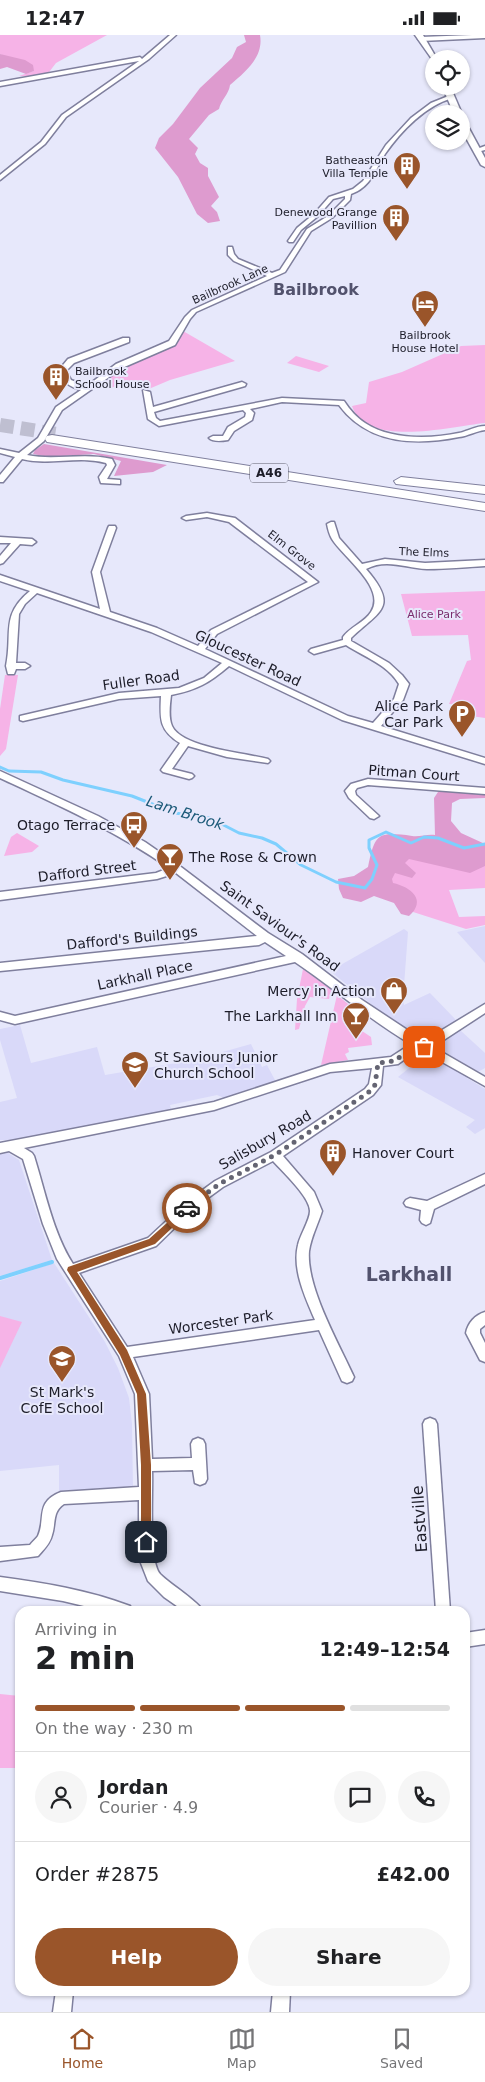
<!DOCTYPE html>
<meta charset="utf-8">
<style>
body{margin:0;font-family:"DejaVu Sans",sans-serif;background:#f6f6f6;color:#202124;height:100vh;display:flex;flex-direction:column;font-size:19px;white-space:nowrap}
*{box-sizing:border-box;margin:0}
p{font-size:16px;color:#757577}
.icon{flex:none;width:28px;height:28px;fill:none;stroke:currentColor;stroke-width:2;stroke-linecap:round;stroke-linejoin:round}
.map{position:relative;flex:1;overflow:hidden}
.drawer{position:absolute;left:15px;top:1571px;width:455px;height:390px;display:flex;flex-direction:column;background:#fff;border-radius:15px;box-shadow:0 1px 4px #0004}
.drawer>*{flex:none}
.buttons{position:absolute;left:425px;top:15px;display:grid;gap:10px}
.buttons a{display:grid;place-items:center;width:45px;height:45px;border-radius:50%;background:#fff;box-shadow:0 1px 4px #0004;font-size:25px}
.pin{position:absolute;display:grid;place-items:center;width:42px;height:42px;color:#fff;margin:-21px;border-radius:10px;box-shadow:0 2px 8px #0006}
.courier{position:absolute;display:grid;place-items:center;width:50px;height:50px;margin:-25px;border:4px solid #9a552a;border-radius:50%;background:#fff;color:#222;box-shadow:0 1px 6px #0007}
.overview em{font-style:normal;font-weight:700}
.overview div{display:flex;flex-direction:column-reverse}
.overview{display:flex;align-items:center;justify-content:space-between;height:85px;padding:0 20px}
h1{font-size:32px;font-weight:700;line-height:38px}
.bar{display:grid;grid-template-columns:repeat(4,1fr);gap:8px 5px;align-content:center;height:60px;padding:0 20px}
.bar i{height:6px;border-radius:4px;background:#e0e0e0}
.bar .on{background:#9a552a}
.bar p{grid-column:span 4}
.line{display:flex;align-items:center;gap:12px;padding:0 20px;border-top:1px solid #e0e0e0}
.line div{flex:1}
.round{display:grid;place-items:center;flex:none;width:52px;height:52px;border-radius:26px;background:#f6f6f6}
.button{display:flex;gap:10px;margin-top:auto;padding:10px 20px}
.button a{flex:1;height:58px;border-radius:30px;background:#9a552a;color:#fff;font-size:20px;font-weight:700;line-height:58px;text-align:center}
.button a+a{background:#f6f6f6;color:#202124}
.status{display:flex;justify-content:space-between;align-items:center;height:35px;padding:0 25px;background:#fff;direction:ltr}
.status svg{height:14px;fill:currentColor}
.tab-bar{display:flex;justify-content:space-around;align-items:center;height:70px;border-top:1px solid #e0e0e0;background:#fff;font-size:14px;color:#757577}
.tab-bar a{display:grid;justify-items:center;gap:2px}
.tab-bar .on{color:#9a552a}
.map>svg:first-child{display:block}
.built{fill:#d9d9f9}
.green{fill:#f6b3e7}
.forest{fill:#de9bcf}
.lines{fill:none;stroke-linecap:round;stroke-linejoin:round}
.stream-far1{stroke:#7ed0fe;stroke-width:3}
.stream{stroke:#7ed0fe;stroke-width:4}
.highway-tunnel{stroke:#bfbfd1;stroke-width:14;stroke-dasharray:14 7;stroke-linecap:butt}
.street-casing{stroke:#7f7f9d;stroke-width:3}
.secondary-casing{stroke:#7f7f9d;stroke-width:3}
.highway-casing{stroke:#7f7f9d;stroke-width:2}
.street{fill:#fff;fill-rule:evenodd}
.secondary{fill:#fff;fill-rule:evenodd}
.highway{fill:#fff;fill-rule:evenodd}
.route{fill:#9a552a}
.done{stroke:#646472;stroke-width:5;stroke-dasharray:0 9}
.labels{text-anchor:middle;stroke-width:4;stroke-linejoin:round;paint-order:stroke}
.far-poi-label{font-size:11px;fill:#1d1d29;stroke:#e7e8fb;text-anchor:end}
.far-street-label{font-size:11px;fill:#1d1d29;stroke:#e7e8fb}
.far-park-label{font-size:11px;fill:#7b2d6d;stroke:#e7e8fb}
.shield{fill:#e7e8fb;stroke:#5a5a68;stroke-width:1}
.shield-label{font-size:12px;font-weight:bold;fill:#1d1d29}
.street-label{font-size:14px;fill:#1d1d29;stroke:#e7e8fb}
.poi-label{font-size:14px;fill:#1d1d29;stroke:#e7e8fb;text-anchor:end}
.water-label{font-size:15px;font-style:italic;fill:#1b5978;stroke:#e7e8fb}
.far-district-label{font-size:16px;font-weight:bold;fill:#52526d;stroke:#e7e8fb}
.near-street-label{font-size:16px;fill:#1d1d29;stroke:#e7e8fb}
.district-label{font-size:19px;font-weight:bold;fill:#52526d;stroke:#e7e8fb}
</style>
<div class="status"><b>12:47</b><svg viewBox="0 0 49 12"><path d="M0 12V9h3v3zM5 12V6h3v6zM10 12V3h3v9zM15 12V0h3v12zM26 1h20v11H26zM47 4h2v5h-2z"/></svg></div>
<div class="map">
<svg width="485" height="1977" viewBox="0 0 485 1977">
<rect width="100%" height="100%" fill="#e7e8fb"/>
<!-- built -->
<g class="built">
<polygon points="485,891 485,928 457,897"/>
<polygon points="404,894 408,897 403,964 404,970 430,958 455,984 461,996 485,1018 485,1033 467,1043 485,1054 485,1093 475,1099 466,1092 475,1085 398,1042 434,1013 386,981 330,936"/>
<polygon points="20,990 31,1028 97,1012 105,1040 194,1025 251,1009 262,1032 267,1030 276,1047 224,1063 217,1060 170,1070 172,1077 14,1105 0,1105 0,1067 17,1063 0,1005 0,994"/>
<polygon points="8,1118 19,1125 52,1225 0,1241 0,1119"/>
<polygon points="54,1228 105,1307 118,1333 129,1363 132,1389 133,1454 59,1459 59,1430 0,1436 0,1246"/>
</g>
<!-- green -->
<g class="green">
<polygon points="0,0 107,0 56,28 46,41 19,41 34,36 0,19"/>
<polygon points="183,296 235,326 170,345 144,356 135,347 105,354 97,350 117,334 177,306"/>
<path d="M485,310V388C453,391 366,414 352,371L366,368L369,347L402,337L461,311Z"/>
<polygon points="296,321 329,331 319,337 287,328"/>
<polygon points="485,556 485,683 471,681 462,677 462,670 449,669 467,626 471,625 468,600 412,601 401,559"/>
<polygon points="5,640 18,640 6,714 0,721 0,674"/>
<polygon points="17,798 39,811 32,817 4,821 11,802"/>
<polygon points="390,812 485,821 485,853 449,855 459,882 485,881 485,890 466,894 410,876 380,850"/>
<polygon points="303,934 332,955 329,964 310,962 305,971 299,994 295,995 297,964"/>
<polygon points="337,960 358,977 349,984 351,986 350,988 371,1002 372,1010 348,1013 349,1017 345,1019 348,1025 321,1030"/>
<polygon points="0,1281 22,1287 0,1333"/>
<polygon points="0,1659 20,1661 20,1733 0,1733"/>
</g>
<!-- forest -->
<g class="forest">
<path d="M244,0H260C264,22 245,37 230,50C229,59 221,65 219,74L209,80L189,104L198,113L195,119L200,128L208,133V141L219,162L211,171L217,177L220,186L208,188L197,179L178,142L155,113L159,103L173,89L200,53L232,23L237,12L246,7Z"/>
<polygon points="0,19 25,25 33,30 34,36 26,39 7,32 0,34"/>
<polygon points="44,409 167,430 153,437 114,441 121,426 94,419 49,422 33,419 35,415"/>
<path d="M446,755L485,757V763L460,764L452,768L451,786L461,798L485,809V831L470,838L409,824L405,828L416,838L412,843L395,838L392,844L393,848C411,852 427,865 409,881L401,879L394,868L374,861L361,867L343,863L339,854L338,844L354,841L368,832C375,799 377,796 412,801C420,802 427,799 435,800L434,763L438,757Z"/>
</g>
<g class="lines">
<!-- stream-far1 -->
<polyline class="stream-far1" points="0,732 9,736 41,737 63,745 132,761 175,778 210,783 239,798 262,803 276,809 301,830 336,847 365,853 372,844 377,830 369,813 369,805 386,797 411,808 424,802 438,803 464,813 485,809"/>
<!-- stream -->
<polyline class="stream" points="0,1243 52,1227"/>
<!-- highway-tunnel -->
<polyline class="highway-tunnel" points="0,390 57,399"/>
<defs>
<g id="street">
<polygon points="170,0 176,0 149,24 66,82 45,109 0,145 0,140 41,107 62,80 139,26 0,51 0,47 140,22 142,24"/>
<polygon points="472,0 485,0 485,3 421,6 418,4 421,2"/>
<path d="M451,60L453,63C426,70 401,96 385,119C375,135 371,152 351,159L350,165L332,183L311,196L285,237L196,277L190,284L175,310L122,333L62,375L44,406L27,420C55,426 83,417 112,424L115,430L107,444L120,445V449L101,448L99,442L107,430L106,428C78,420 50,431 22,424L3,447H0V440L15,422L0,418V414L19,418L38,403L56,372L81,355C70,352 62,347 58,336L68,324L123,303H129V307L74,328L66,336L71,345L87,351L116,329L169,306L185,282L192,275L267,241L234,226L228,220V212H232L234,219L238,224L272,238L280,235L307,194L328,181L345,164V161L333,164L318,181L301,195L293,207H289L288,206L297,193L314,179L329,162L353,154L363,146L386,110L411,83L431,68Z"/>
<polygon points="485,111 485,115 477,117 474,115"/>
<path d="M242,347L246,349L245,351L154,377L156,383L160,386L282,363L344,366C350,375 356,382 365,388C390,405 431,404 459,398C468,396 476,391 485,391V395C476,396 468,401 459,402C414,411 368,409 339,370L282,367L250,374L254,378L252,385L234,396L228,405C222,406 213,407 209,403L213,401H223L228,392L245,382L246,378L243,375L159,391L148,384L143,355L150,357L153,372Z"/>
<path d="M207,478L235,483L318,547L217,599L205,614L348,681L373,688L394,664L399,649C387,629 364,622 346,610L314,619L309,616L311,614L343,605V602C350,592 365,587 371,577C387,553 343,522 332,504C329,499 328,494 327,489L331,487H334L339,503L362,529L385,524L425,528L485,525V531C466,532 446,534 427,534C406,533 386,523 366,534C400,573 379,576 351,603V606L389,628L402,640L409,649L403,665L381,691L485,723V729L342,685L229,631C209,648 197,655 171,660C170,669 168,682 172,691C182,713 246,718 268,724L270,726L268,728L227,722L188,711L172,734L192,739L194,741L192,743L189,744L163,737L161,735L180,708C159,695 160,684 161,661L119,664L23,686L20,685V681L119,658L179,653L204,643L222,628L151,597L37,558L25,569L19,579L16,628H25L30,631L25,634H16L14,639H8L6,631C13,597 0,581 30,556L0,546V540L100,574L92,537L108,493L109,491H115L116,493L100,537L110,577L157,593L198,611L211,595L308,547L229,487L207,482L186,485L182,483L186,481Z"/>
<polygon points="0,502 32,504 36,507 32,510 20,509 3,528 0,529 0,521 11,508 0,508"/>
<path d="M0,736L98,781L145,807L181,832L268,898L302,919L362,965L424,1006L485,969V978L433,1012L485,1042V1051L419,1014L398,1029L383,1031L381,1050L373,1060L283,1121L314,1157L322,1176C318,1189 311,1202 309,1216C306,1252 339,1309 354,1342L352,1346L347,1348L342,1346L319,1295L133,1322L149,1359L152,1424L192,1423L191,1409L193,1405L198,1403L203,1405L205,1409L207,1444L205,1448L200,1450L195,1448L193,1435L152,1436C153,1457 148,1525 160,1539C170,1549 200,1568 203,1576H184L164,1562L148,1546L139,1523V1465L64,1469C52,1477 56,1488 52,1500C50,1509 44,1514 38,1521L0,1526V1512L30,1510C32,1507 36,1504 38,1501C46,1483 35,1467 61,1457L139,1452L135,1359L119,1321L57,1224L43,1189L23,1124L9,1116L0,1118V1108L214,1067L330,1029L391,1022L411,1009C369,985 334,953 295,927L15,989L0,985V977L15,981L286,921L265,907L259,910L0,936V928L257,901L176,838L157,844L0,865V857L156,838L169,833C116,796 58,770 0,743ZM372,1033L369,1049L365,1054L271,1117L215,1146L189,1165L148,1203L73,1229C53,1198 45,1156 34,1121L32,1118L24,1113L214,1075L330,1037ZM273,1126C283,1137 310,1162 310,1176C310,1185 300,1200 298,1210C292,1234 305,1262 315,1285L127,1312L79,1238L156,1211L197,1171L223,1152Z"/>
<polygon points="368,744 485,753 485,759 368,750 357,753 355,756 356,760 379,781 374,784 370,783 349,763 345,756 351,749"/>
<polygon points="485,1139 485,1149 434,1174 430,1188 426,1190 422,1188 420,1185 421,1175 406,1171 404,1168 406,1165 410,1163 427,1166"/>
<path d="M485,1277V1290L480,1294V1298L485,1308V1327L480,1325L466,1298C468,1288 475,1280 485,1277Z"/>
<polygon points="430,1383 435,1385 437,1389 450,1576 436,1576 423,1389 425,1385"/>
<path d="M0,1542C44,1548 88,1555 130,1571L132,1576H105L63,1566L0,1556Z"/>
<polygon points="485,1595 485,1609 465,1612 465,1598"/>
<polygon points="56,1956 73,1956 71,1977 53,1977"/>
<polygon points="273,1956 290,1956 289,1977 271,1977"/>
</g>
<g id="secondary">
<polygon points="415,0 423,0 437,24 434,24 434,27"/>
<polygon points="442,51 450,51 462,79 461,80 454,79"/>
<polygon points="461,84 465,86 485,123 485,132 481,130 461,94"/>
</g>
<g id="highway">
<polygon points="52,400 485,468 485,476 47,407 45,404 47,401"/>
<polygon points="401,442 485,451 485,459 396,449 394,446"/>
</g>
</defs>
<!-- street casing -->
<use href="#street" class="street-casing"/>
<!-- secondary casing -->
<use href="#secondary" class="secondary-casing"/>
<!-- highway casing -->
<use href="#highway" class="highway-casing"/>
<!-- street -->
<use href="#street" class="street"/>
<!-- secondary -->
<use href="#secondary" class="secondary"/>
<!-- highway -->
<use href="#highway" class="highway"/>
</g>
<!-- route -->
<polygon class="route" points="187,1170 190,1171 190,1176 155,1209 77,1237 127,1315 146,1359 151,1430 151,1507 146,1512 141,1507 141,1430 137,1359 120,1320 67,1235 68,1232 149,1204"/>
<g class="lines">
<!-- done -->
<polyline class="done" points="187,1173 219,1149 275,1120 369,1057 375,1050 378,1028 394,1026 419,1009 424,1012"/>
</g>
<!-- icons -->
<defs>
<symbol id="building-pin" viewBox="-11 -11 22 30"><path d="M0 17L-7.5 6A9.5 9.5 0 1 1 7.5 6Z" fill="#9a552a" stroke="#e7e8fb"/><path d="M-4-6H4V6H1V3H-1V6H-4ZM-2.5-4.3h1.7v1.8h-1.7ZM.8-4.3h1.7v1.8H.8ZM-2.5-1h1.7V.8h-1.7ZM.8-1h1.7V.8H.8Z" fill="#fff"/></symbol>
<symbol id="hotel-pin" viewBox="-11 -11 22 30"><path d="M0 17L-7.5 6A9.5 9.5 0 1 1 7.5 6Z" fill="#9a552a" stroke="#e7e8fb"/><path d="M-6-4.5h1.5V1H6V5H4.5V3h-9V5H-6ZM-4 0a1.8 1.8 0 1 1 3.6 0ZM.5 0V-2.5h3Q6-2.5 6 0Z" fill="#fff"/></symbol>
<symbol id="parking-pin" viewBox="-11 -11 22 30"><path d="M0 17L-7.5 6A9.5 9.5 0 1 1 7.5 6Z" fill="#9a552a" stroke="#e7e8fb"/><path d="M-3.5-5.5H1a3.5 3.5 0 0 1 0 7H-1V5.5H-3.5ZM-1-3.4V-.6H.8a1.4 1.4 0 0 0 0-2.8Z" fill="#fff"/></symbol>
<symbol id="bus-pin" viewBox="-11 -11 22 30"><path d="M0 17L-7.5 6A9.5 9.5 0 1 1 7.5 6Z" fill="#9a552a" stroke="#e7e8fb"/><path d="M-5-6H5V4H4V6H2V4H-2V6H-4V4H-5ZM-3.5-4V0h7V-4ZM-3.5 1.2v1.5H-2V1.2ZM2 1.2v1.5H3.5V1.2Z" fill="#fff"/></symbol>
<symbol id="bar-pin" viewBox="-11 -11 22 30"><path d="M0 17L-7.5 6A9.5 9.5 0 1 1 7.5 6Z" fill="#9a552a" stroke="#e7e8fb"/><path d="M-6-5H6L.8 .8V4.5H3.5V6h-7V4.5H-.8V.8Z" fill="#fff"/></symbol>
<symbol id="shop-pin" viewBox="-11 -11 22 30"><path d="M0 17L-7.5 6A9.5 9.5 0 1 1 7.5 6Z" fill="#9a552a" stroke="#e7e8fb"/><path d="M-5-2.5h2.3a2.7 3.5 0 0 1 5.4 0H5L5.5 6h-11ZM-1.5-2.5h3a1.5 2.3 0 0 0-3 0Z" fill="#fff"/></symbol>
<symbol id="school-pin" viewBox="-11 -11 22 30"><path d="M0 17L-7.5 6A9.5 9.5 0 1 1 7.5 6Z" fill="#9a552a" stroke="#e7e8fb"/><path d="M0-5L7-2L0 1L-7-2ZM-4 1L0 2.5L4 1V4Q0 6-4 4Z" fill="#fff"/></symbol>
</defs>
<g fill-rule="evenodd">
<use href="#building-pin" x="391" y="115" width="32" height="43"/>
<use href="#building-pin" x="380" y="167" width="32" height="43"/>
<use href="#hotel-pin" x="409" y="253" width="32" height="43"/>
<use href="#building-pin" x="40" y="326" width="32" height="43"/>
<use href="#parking-pin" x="446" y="663" width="32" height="43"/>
<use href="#bus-pin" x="118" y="774" width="32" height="43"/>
<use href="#bar-pin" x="154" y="806" width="32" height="43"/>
<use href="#shop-pin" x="378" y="940" width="32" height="43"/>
<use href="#bar-pin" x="340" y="965" width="32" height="43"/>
<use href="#school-pin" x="119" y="1014" width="32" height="43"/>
<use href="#building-pin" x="317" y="1102" width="32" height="43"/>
<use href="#school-pin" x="46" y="1308" width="32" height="43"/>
</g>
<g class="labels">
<!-- far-poi labels -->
<g class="far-poi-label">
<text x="388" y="129">Batheaston<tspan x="388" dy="13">Villa Temple</tspan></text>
<text x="377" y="181">Denewood Grange<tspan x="377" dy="13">Pavillion</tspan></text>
<text x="425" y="304" text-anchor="middle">Bailbrook<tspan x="425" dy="13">House Hotel</tspan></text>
<text x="75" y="340" text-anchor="start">Bailbrook<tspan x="75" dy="13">School House</tspan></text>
</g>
<!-- far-street labels -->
<g class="far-street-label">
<text transform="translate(230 249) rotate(-24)" y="4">Bailbrook Lane</text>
<text transform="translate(292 515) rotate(38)" y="4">Elm Grove</text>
<text transform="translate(424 517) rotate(2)" y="4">The Elms</text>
</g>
<!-- far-park labels -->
<g class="far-park-label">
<text x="434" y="583">Alice Park</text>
</g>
<!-- shield labels -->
<rect class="shield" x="250" y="428.5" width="38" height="19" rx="4"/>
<g class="shield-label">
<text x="269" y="442">A46</text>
</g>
<!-- street labels -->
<g class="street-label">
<text transform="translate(248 623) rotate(25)" y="5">Gloucester Road</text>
<text transform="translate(141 645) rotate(-8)" y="5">Fuller Road</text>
<text transform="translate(414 738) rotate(4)" y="5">Pitman Court</text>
<text transform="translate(87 836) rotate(-7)" y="5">Dafford Street</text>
<text transform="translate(280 891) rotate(36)" y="5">Saint Saviour's Road</text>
<text transform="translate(132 903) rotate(-6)" y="5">Dafford's Buildings</text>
<text transform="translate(145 940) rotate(-12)" y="5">Larkhall Place</text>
<text transform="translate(265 1105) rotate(-30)" y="5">Salisbury Road</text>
<text transform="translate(221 1287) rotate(-8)" y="5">Worcester Park</text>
</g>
<!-- poi labels -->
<g class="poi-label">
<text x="443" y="676">Alice Park<tspan x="443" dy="16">Car Park</tspan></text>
<text x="115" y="795">Otago Terrace</text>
<text x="189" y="827" text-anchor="start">The Rose &amp; Crown</text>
<text x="375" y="961">Mercy in Action</text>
<text x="337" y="986">The Larkhall Inn</text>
<text x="154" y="1027" text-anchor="start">St Saviours Junior<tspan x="154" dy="16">Church School</tspan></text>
<text x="352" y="1123" text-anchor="start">Hanover Court</text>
<text x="62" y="1362" text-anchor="middle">St Mark's<tspan x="62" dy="16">CofE School</tspan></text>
</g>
<!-- water labels -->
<g class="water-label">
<text transform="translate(185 778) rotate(18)" y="5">Lam Brook</text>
</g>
<!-- far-district labels -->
<g class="far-district-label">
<text x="316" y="260">Bailbrook</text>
</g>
<!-- near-street labels -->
<g class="near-street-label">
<text transform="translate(419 1484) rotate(-94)" y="6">Eastville</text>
</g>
<!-- district labels -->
<g class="district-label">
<text x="409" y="1246">Larkhall</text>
</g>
</g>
</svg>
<div class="buttons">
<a><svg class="icon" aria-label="locate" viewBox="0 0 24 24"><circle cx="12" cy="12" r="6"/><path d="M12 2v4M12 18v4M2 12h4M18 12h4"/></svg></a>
<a><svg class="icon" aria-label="layers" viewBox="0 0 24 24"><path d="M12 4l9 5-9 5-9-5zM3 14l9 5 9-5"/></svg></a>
</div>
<div class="pin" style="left:424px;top:1012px;background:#ea580c"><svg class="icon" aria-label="bag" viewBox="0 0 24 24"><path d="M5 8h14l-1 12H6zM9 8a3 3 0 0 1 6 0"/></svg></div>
<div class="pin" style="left:146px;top:1507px;background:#1f2937"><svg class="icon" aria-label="home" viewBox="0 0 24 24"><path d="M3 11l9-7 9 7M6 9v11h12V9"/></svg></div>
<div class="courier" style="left:187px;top:1173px"><svg class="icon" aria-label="car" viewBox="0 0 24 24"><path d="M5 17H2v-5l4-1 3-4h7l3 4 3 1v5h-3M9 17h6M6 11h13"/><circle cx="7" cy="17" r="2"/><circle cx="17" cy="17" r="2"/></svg></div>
<section class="drawer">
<div class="overview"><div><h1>2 min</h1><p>Arriving in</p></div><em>12:49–12:54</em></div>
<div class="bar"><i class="on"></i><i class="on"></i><i class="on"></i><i></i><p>On the way · 230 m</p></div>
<div class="line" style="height:90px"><a class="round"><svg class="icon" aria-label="person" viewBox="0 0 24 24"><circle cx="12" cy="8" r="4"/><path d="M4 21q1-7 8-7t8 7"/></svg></a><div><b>Jordan</b><p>Courier · 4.9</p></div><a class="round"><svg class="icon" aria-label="chat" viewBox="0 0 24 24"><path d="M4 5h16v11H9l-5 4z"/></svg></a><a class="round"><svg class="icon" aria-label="phone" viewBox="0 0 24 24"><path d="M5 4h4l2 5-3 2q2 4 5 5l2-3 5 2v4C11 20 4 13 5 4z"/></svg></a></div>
<div class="line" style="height:65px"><div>Order #2875</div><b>£42.00</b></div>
<div class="button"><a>Help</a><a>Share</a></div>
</section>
</div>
<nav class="tab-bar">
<a class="on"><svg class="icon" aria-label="home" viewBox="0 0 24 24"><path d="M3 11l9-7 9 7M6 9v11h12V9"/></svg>Home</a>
<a><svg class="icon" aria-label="map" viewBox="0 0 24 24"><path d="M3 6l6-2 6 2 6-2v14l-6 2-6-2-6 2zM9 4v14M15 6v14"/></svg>Map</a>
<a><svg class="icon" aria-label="saved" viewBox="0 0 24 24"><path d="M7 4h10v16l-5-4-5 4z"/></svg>Saved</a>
</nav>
